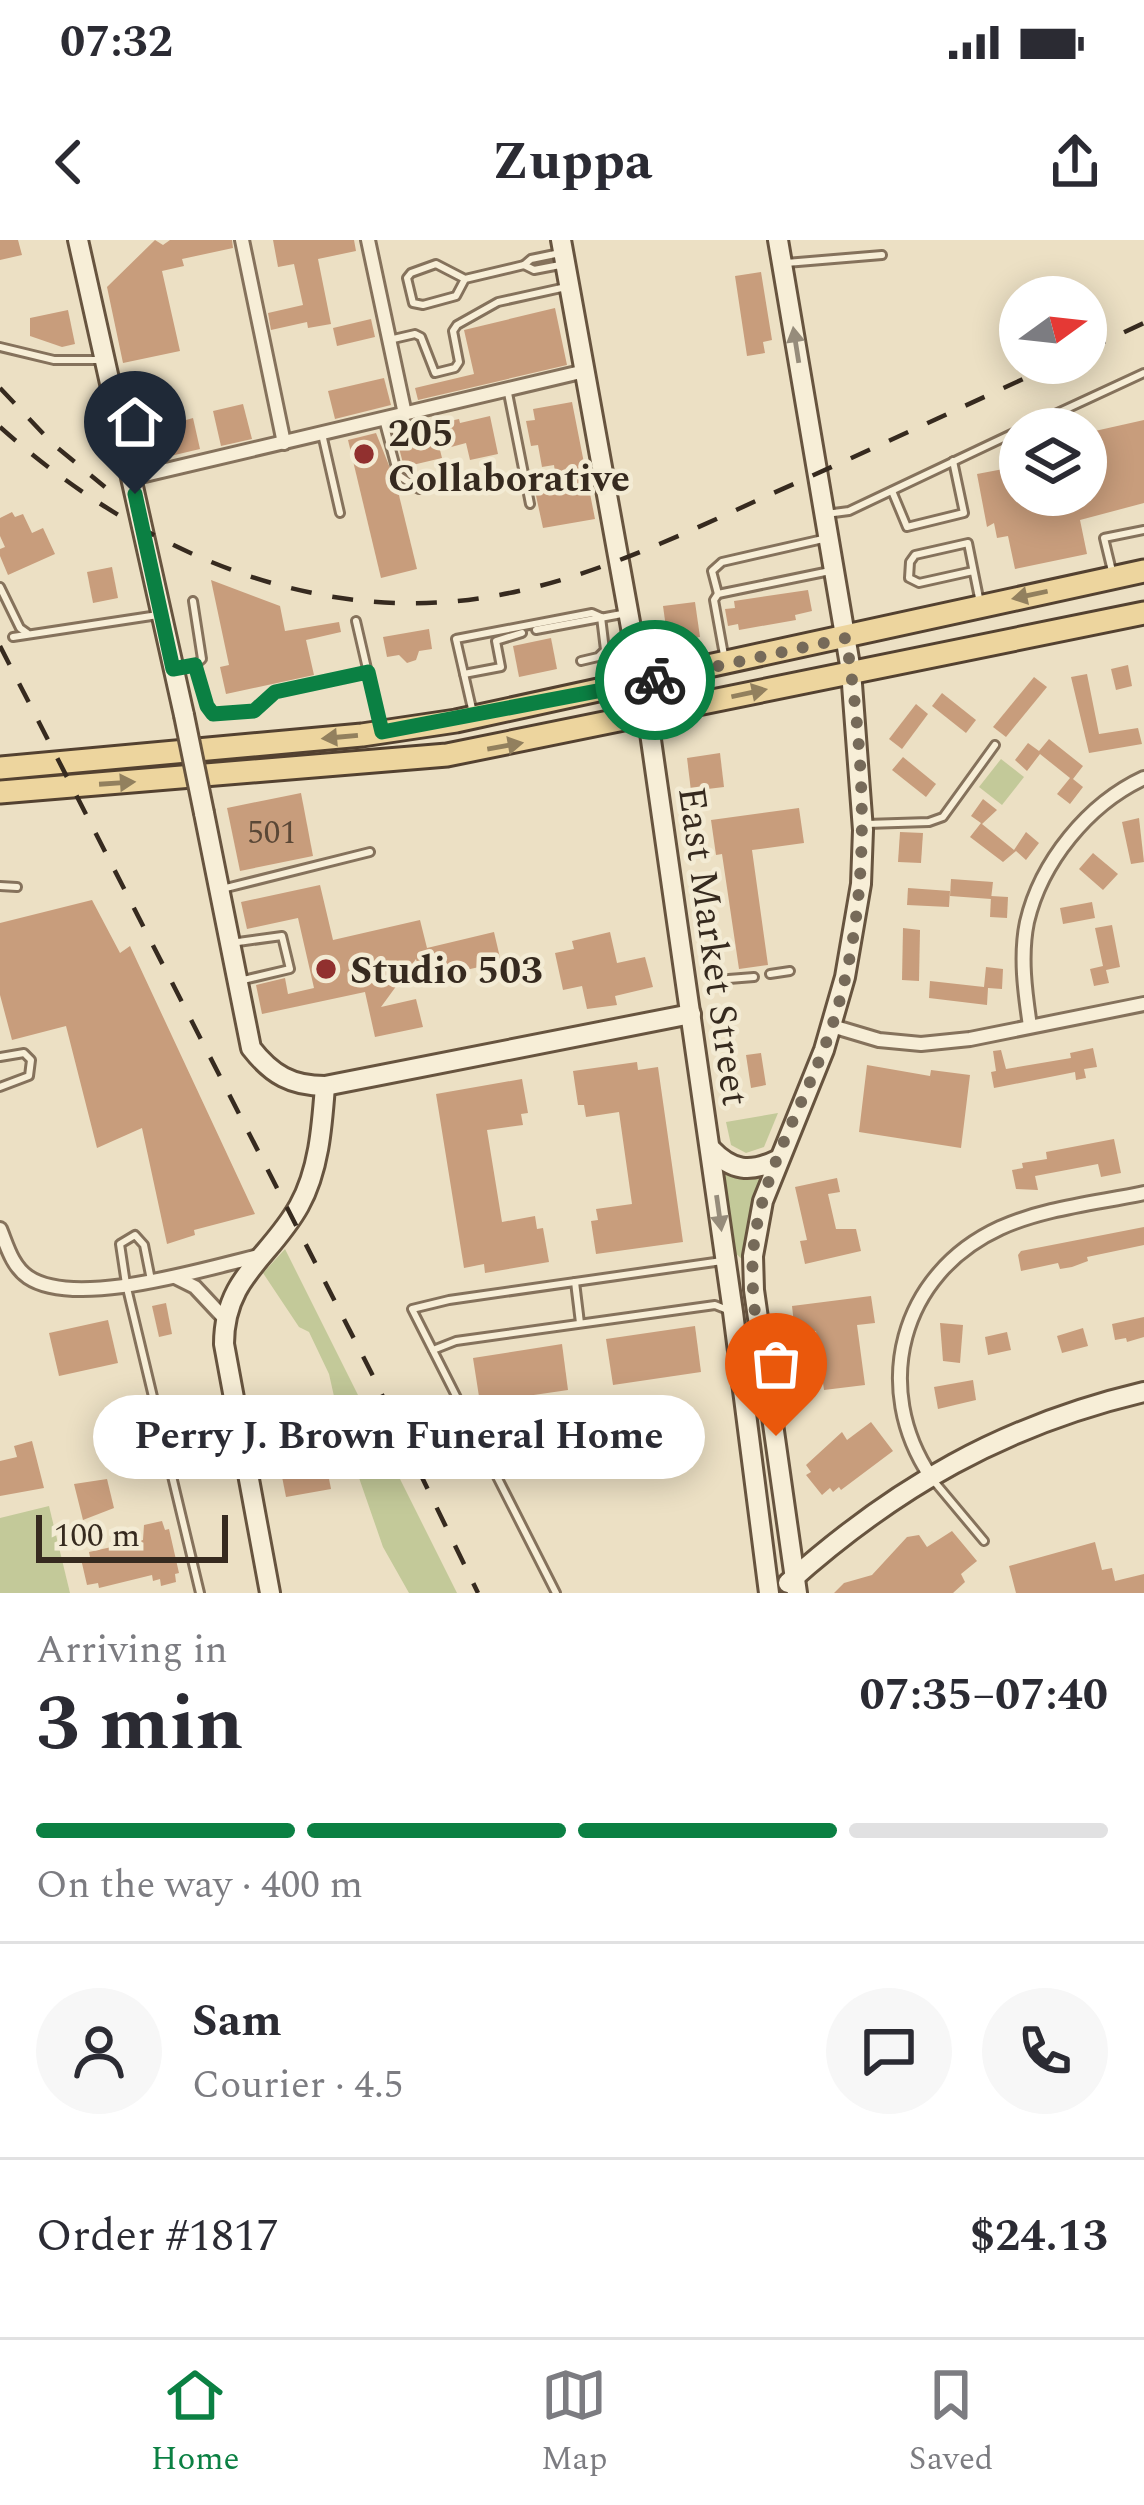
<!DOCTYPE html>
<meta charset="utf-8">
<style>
body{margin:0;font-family:Spectral,serif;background:#f7f7f7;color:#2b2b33;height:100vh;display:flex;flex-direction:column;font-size:45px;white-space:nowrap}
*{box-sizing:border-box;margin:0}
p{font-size:39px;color:#7c7c81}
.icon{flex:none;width:66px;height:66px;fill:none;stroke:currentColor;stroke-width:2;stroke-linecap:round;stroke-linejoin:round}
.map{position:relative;height:1353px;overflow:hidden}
.panel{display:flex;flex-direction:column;background:#fff;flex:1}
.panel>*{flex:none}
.needle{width:78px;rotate:75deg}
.tools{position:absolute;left:999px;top:36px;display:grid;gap:24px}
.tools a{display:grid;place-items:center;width:108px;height:108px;border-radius:50%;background:#fff;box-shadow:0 6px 30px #0003;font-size:60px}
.scale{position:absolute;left:36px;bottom:30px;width:192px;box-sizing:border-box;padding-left:12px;border:6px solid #362a1f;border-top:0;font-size:33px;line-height:42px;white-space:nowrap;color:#362a1f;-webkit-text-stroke:9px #f3ebd4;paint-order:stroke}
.pin{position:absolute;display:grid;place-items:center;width:102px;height:102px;color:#fff;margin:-123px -51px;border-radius:50% 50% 50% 0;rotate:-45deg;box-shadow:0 0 12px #0007}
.pin .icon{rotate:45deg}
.courier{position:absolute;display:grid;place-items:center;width:120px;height:120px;margin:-60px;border:9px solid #0b8043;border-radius:50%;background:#fff;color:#222;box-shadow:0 3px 15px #0007}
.bubble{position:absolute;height:84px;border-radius:42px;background:#fff;box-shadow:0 6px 30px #0003;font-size:39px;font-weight:700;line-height:84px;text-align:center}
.head em{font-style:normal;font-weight:700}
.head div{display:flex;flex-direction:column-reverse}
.head{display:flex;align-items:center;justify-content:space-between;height:204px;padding:0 36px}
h1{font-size:78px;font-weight:700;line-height:90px}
.bar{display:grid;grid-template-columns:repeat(4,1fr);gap:18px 12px;align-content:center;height:144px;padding:0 36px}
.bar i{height:15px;border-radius:9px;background:#e1e1e2}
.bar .selected{background:#0b8043}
.bar p{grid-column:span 4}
.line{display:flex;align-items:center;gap:30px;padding:0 36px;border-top:3px solid #e1e1e2}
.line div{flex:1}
.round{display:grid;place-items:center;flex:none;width:126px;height:126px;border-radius:63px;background:#f7f7f7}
.status{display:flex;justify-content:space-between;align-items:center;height:84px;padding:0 60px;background:#fff;direction:ltr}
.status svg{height:33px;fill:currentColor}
header{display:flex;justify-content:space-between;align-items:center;height:156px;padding:0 36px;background:#fff;font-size:54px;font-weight:700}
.menu{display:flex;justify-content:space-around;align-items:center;height:168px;border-top:3px solid #e1e1e2;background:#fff;font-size:33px;color:#7c7c81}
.menu a{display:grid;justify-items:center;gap:6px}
.menu .selected{color:#0b8043}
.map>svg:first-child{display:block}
.green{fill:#c3c999}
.building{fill:#c89d7c}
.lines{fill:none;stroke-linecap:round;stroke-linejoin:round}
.lane-casing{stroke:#85725c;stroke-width:12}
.street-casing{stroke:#85725c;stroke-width:18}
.secondary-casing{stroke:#67543f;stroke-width:24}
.primary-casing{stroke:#534130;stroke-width:27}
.lane{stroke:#f7eed7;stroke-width:6}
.street{stroke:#f7eed7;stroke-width:12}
.secondary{stroke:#f7eed7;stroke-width:18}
.primary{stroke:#edd59e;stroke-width:21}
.rail{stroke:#362a1f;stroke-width:4.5;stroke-dasharray:21 21;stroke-linecap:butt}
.secondary-bridge-casing{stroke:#67543f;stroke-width:24;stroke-linecap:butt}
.secondary-bridge{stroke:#f7eed7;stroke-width:18}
.oneway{fill:#968c7b}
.oneway2{fill:#92805e}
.done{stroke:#766a59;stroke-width:12;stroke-dasharray:0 21.6}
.route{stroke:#0b8043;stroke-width:15}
.poi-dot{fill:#91302f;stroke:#f3ebd4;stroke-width:4.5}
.labels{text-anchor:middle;stroke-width:9;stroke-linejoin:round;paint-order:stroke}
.number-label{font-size:33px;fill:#5a4736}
.poi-label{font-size:39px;font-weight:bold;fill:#362a1f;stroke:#f3ebd4;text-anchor:start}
.street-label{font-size:39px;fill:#362a1f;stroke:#f3ebd4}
</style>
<div class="status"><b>07:32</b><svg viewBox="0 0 49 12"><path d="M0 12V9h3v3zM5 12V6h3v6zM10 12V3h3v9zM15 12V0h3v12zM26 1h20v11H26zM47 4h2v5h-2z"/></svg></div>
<header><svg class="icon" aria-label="back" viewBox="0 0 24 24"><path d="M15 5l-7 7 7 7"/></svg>Zuppa<svg class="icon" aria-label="share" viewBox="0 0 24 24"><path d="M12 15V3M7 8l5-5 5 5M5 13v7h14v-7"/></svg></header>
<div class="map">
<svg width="1144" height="1353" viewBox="0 0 1144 1353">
<rect width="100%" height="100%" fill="#ece0c4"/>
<!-- green -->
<g class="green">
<polygon points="1001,519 1024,537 1002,565 979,547"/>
<polygon points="778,873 764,907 746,913 731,905 726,882"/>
<polygon points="728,931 757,936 760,941 744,1021 734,1012 723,937"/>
<polygon points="285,1009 457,1353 409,1353 383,1307 340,1183 329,1134 309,1092 299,1087 263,1033"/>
<polygon points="49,1266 70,1353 0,1353 0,1278"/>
</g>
<!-- building -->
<g class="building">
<polygon points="0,0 18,0 22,15 0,20"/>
<polygon points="155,0 163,5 170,0 232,0 233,8 182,19 184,26 162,31 180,111 123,123 107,47"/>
<polygon points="273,0 354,0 356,11 318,19 331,84 308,88 307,82 271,90 268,73 303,65 294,24 278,27"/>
<polygon points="761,32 772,100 763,102 765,113 747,116 735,36"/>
<polygon points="555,68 567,125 418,160 415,148 474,134 464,90"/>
<polygon points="68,70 75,104 62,107 30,96 30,78"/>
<polygon points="371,79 375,97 337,106 333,88"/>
<polygon points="384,138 391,165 335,179 328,151"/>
<polygon points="572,162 595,279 543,288 535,251 557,247 554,225 542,227 538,205 531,206 526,181 535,180 533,169"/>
<polygon points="243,164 252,199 221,206 213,171"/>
<polygon points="184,174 186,180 193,178 200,209 145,222 138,191 145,189 144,183"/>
<polygon points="490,176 498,214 470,220 466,203 440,210 442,218 404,227 395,193 459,179 460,183"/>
<polygon points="1144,180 1144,263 1080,280 1087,314 1015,329 1008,296 997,298 994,283 987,287 977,234 1020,226 1020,255 1086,255 1086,193"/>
<polygon points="376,193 396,243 417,329 381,338 348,200"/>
<polygon points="12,272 15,277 23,274 32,293 43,288 55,314 8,335 0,316 0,309 5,307 0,296 0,278"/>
<polygon points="112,327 118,358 93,363 87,332"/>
<polygon points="211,340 280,366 285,391 339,382 341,392 306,400 314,435 226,454 220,427 229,425"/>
<polygon points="808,350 812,371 795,375 796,380 739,390 738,384 728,386 725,369 735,368 734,361"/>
<polygon points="695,362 700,397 668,402 663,366"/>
<polygon points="429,389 432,409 419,411 416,420 407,423 399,415 387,417 383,397"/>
<polygon points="551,398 557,429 519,437 513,406"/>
<polygon points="1128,425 1132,446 1116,450 1111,429"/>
<polygon points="1087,434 1099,494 1138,488 1142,504 1089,513 1071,437"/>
<polygon points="1034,437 1047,447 1006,497 993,487"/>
<polygon points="942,453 976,480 966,493 932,466"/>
<polygon points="916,464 928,474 902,509 889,499"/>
<polygon points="1049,499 1083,526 1073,539 1083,547 1070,564 1057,554 1070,538 1040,514 1027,531 1015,520 1028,503 1039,511"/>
<polygon points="720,513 724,547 691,551 687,518"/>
<polygon points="903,517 936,544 926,557 892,530"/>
<polygon points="301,553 313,616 240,631 227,568"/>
<polygon points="983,559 997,570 982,584 1014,610 1026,592 1039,603 1026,620 1016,611 1003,622 970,597 981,583 971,576"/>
<polygon points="799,568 804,603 752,610 768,725 739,729 722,614 716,615 711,580"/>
<polygon points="1139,578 1144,622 1131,624 1122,582"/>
<polygon points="900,592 923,593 921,623 898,622"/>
<polygon points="1093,613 1118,634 1103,650 1079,629"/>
<polygon points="951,639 993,642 991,659 950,656"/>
<polygon points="320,645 333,700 420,680 427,708 494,692 501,722 422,740 416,719 381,767 416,759 423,787 375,797 365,752 262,774 256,745 285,738 288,754 314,748 298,678 247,689 241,662"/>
<polygon points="908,648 950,651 949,667 907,665"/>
<polygon points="991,656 1008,657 1007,678 990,677"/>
<polygon points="92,660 120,713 130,706 255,974 194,990 195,995 167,1004 142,888 97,908 66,786 12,800 0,755 0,683"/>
<polygon points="1092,662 1095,678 1063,684 1060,668"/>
<polygon points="1112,685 1120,727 1106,730 1109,743 1094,746 1090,729 1103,726 1095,688"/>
<polygon points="903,688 920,690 919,741 902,740"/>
<polygon points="610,692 617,723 645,717 653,747 615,756 617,765 587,769 582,746 563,750 555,713 574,709 572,701"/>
<polygon points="986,727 1003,729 1002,749 988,748 987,765 929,758 930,741 984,747"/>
<polygon points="1093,808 1097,827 1084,829 1086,838 1076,840 1075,832 994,848 991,832 996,831 993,811 1001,810 1006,829 1071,818 1070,813"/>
<polygon points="761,813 766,845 751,848 746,815"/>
<polygon points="637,822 638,830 658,827 683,1002 596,1014 591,981 598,980 596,969 632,964 619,872 586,877 584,865 578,865 573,831"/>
<polygon points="867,825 930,836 931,830 970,835 961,908 859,892"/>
<polygon points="522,839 528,873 521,874 523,885 487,890 502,982 535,976 537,989 543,988 549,1022 485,1033 484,1024 464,1028 436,854"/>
<polygon points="1114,899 1121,933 1101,937 1098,924 1035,936 1038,950 1016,949 1012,930 1023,928 1022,923 1047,919 1046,912"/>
<polygon points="837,938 840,952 828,954 836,989 856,989 861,1011 805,1024 800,1001 807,1000 795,947"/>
<polygon points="1144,987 1144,1005 1087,1017 1088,1021 1072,1027 1060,1029 1058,1023 1021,1031 1018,1015 1021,1011"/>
<polygon points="871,1056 875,1083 857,1085 865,1145 824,1150 816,1091 795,1093 792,1066"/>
<polygon points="166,1063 172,1094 159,1097 152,1066"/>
<polygon points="1144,1077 1144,1097 1127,1102 1126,1098 1115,1100 1112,1084"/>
<polygon points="108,1080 118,1123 59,1136 49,1093"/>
<polygon points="940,1083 963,1085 960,1123 943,1121"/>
<polygon points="695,1086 701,1132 613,1145 606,1099"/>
<polygon points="1083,1088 1088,1106 1062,1113 1057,1096"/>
<polygon points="1007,1092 1011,1110 988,1115 985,1097"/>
<polygon points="562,1104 568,1150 480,1163 473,1118"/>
<polygon points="973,1140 976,1160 938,1169 934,1147"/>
<polygon points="871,1182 893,1211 841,1250 839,1247 833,1252 830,1248 822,1255 806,1235 811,1232 806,1225 842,1192 847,1200"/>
<polygon points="319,1187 331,1249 286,1257 274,1196"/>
<polygon points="32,1201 44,1248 0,1256 0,1221 17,1217 14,1206"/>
<polygon points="107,1239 114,1268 83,1280 74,1244"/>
<polygon points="162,1281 165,1290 169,1289 179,1333 175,1334 176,1342 161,1346 160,1339 153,1341 152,1335 99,1348 98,1343 87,1345 81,1319 90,1317 89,1312 143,1300 144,1285"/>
<polygon points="952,1291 977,1321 961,1334 965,1342 953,1353 834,1353 844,1343 872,1335 907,1297 919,1295 927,1307"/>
<polygon points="1095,1302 1102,1330 1112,1328 1115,1341 1144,1334 1144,1353 1016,1353 1009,1326"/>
</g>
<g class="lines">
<defs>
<g id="lane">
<polyline points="560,13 531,19 524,25 534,30 560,25"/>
<polyline points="786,23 882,15"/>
<polyline points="465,39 456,56 423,65 413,63 407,38 411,33 436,24 465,39 524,25"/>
<polyline points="389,100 415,94 421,97 435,133 455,128 459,122 453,91 457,85 498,62 566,47"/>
<polyline points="0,107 54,120 103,120"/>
<polyline points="508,153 530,264"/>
<polyline points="383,179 398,235 419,249"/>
<polyline points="1023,189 1144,133"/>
<polyline points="322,194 340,273"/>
<polyline points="892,251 907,287 964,273 953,221"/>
<polyline points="826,274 849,271 1020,190"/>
<polyline points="823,299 722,322 712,331 718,354 830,331"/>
<polyline points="973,331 919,343 909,338 910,322 915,315 968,303 980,363"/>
<polyline points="1112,331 1104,298 1144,290"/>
<polyline points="0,347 20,388 27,393"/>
<polyline points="718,354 714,360 724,415"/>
<polyline points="193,361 202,419 195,425"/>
<polyline points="356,381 381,489"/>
<polyline points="536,390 627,373"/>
<polyline points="13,397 158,375"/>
<polyline points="581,421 598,417 605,410 601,377"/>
<polyline points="177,429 195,425 207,466 213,474 254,471 276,452 368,432"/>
<polyline points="464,434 501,427 496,401 522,393"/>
<polyline points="473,473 456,399 592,373 601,377"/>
<polyline points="866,584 929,582 943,577 995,505"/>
<polyline points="0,646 17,647"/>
<polyline points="222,649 370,612"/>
<polyline points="231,703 282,696 290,729 239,741"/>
<polyline points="770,734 790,731"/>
<polyline points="716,740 754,737"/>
<polyline points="0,817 24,813 31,820 29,836 0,847"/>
<polyline points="151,1040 144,1005 135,995 120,1004 126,1044 200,1353"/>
<polyline points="575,1042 580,1083"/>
<polyline points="433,1110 456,1101 715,1065 730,1071"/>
<polyline points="933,1240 984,1301"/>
<polyline points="556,1353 412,1069 449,1060 722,1021"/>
</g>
<g id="street">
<polyline points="242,0 284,203"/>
<polyline points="368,0 405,174"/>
<polyline points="132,238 585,131"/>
<polyline points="832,786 879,800 921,804 970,799 1144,764"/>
<path d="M1030,786C1025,752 1020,716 1027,682C1041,622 1088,564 1144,538"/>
<path d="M0,989C7,1006 12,1026 28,1037C75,1069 204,1029 259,1016"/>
<polyline points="175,1037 195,1047 224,1078"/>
<path d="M931,1237C871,1148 900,1034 1000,988C1044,968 1097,963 1144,953"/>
</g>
<g id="secondary">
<polyline points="78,0 184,475"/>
<polyline points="561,0 650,493 733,1072 769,1353"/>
<polyline points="778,0 851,431 863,590 861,644 845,737 824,810 763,961 753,1016 754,1050 797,1353"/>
<path d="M204,573L251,808C272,835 292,846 325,846L691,774"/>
<path d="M711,909C732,931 750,933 777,920"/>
<path d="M788,1343C895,1247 1004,1185 1144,1152"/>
<path d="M270,1353L224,1104C224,1037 270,1018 299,966C319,930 322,886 325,846"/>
</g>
<g id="primary">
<polyline points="0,528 362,495 456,481 1144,331"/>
<polyline points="0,552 447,515 1144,373"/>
</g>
</defs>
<!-- lane casing -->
<use href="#lane" class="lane-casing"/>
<!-- street casing -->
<use href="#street" class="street-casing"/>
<!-- secondary casing -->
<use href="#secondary" class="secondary-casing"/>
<!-- primary casing -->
<use href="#primary" class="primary-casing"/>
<!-- lane -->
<use href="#lane" class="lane"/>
<!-- street -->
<use href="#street" class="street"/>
<!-- secondary -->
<use href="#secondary" class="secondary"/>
<!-- primary -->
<use href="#primary" class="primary"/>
<!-- rail -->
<g class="rail">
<polyline points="1086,110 1144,83"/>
<polyline points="0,148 53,204 105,247"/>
<path d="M0,187C133,306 308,387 488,357C586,341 679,296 769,255C866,212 962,167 1058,123"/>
<polyline points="0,406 371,1132 478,1353"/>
</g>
<defs>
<polyline id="secondary-bridge" points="184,475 204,573"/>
</defs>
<!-- secondary-bridge casing -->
<use href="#secondary-bridge" class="secondary-bridge-casing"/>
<!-- secondary-bridge -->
<use href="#secondary-bridge" class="secondary-bridge"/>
</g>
<!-- one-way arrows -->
<defs><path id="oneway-solid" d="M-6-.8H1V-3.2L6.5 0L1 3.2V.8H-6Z" transform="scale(3)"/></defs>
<g class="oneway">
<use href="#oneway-solid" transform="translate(796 105) rotate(-99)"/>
<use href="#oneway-solid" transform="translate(719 973) rotate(82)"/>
</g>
<g class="oneway2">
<use href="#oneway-solid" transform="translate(1030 355) rotate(168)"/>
<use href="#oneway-solid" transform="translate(749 453) rotate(-12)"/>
<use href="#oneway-solid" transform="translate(340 497) rotate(175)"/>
<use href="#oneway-solid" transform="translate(505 506) rotate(-10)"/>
<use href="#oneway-solid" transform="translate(117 543) rotate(-4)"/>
</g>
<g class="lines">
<!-- done -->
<path class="done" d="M655,440L846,398C866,527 873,663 831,789C806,863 759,934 753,1014C749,1073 767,1137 776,1196"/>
<!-- route -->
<polyline class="route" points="135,254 173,429 195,425 207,466 213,474 254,471 275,452 368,432 382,492 655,440"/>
</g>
<!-- markers -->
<g class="poi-dot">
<circle cx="364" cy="214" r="12"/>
<circle cx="326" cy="729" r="12"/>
</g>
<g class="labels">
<!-- number labels -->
<g class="number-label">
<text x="272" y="603">501</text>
</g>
<!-- poi labels -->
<g class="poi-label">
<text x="388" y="206">205<tspan x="388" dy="45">Collaborative</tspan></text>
<text x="350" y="743">Studio 503</text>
</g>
<!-- street labels -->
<g class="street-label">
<text transform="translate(715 706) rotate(82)" y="14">East Market Street</text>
</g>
</g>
</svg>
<div class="tools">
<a><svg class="needle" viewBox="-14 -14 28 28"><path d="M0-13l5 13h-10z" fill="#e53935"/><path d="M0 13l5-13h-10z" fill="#7c7c81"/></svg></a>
<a><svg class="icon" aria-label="layers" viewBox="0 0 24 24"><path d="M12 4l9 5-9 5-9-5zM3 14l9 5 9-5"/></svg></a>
</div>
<div class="scale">100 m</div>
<div class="pin" style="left:776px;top:1196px;background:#ea580c"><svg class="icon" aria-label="bag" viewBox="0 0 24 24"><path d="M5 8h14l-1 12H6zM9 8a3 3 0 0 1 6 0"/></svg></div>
<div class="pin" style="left:135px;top:254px;background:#1f2937"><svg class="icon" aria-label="home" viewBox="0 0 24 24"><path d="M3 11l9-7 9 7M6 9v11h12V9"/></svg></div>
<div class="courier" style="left:655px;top:440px"><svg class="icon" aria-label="bike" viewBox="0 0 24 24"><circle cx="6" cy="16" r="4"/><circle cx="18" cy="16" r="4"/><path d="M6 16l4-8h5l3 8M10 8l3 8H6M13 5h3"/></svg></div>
<div class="bubble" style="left:93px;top:1155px;width:612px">Perry J. Brown Funeral Home</div>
</div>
<section class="panel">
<div class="head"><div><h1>3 min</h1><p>Arriving in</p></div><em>07:35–07:40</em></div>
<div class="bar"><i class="selected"></i><i class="selected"></i><i class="selected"></i><i></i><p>On the way · 400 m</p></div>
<div class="line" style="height:216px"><a class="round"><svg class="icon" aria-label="person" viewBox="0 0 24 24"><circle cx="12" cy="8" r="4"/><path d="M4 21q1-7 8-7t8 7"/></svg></a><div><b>Sam</b><p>Courier · 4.5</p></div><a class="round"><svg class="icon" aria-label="chat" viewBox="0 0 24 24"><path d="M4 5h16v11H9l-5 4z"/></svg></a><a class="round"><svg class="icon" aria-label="phone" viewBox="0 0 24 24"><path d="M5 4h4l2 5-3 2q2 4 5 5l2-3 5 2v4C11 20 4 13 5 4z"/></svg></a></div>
<div class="line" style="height:156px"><div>Order #1817</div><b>$24.13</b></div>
</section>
<nav class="menu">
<a class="selected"><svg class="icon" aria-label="home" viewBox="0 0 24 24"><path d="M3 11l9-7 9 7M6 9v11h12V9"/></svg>Home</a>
<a><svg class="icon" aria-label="map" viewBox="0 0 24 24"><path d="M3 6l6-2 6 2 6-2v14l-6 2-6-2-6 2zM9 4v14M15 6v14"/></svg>Map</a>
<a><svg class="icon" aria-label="saved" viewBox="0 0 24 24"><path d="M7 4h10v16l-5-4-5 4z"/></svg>Saved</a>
</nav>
